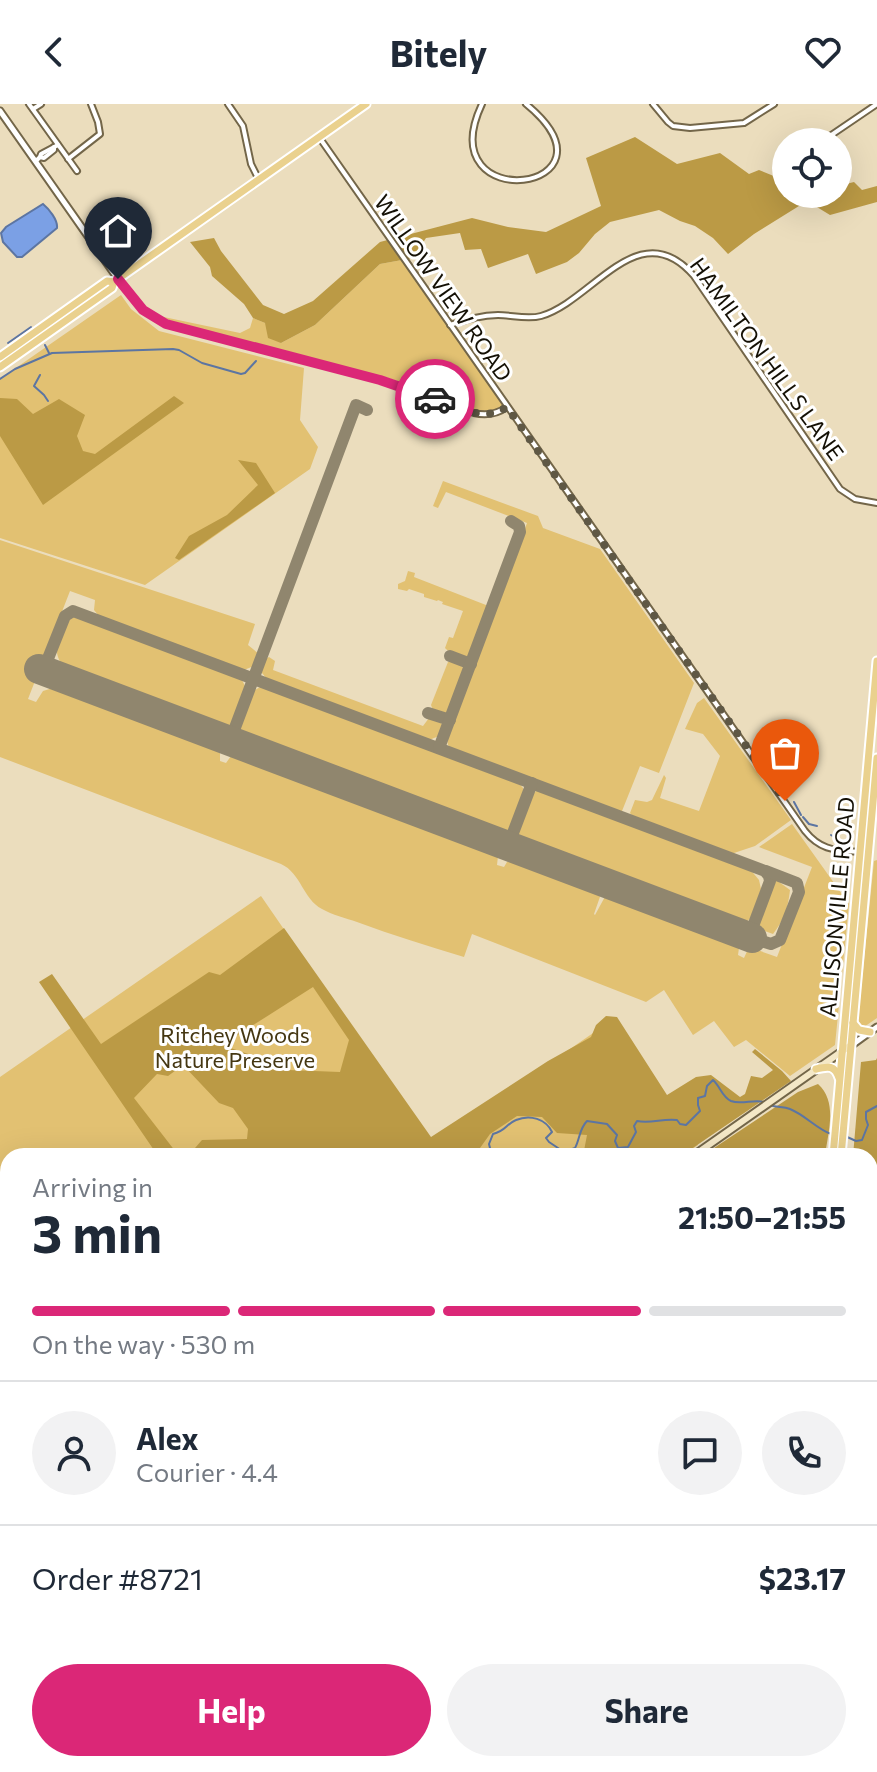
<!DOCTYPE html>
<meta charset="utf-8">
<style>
body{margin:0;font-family:Commissioner,sans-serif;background:#f2f2f3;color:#1f2937;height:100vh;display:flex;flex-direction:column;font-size:30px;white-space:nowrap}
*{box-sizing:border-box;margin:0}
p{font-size:26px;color:#747a83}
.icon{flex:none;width:44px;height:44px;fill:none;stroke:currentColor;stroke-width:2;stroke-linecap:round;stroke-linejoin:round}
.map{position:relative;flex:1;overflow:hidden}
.details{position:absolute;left:0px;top:1044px;width:878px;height:624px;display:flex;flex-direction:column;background:#fff;border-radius:24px 24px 0 0;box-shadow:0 8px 32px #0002}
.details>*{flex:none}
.tools{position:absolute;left:772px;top:24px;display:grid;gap:16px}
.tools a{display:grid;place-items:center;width:80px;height:80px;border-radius:50%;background:#fff;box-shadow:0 8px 32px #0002;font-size:40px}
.pin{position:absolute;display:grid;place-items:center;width:68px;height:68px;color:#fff;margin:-82px -34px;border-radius:50% 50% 50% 0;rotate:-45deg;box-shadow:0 0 8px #0007}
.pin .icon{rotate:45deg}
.courier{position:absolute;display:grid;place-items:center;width:80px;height:80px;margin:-40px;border:6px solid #db2777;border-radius:50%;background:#fff;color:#222;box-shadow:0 2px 10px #0007}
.summary em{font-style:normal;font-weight:700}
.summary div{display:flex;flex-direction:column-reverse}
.summary{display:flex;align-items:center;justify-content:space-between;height:136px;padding:0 32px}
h1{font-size:52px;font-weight:700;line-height:60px}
.bar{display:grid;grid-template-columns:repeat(4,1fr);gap:12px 8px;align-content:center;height:96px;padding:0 32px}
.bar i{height:10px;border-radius:6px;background:#e0e1e3}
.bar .current{background:#db2777}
.bar p{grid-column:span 4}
.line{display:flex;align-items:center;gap:20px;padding:0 32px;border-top:2px solid #e0e1e3}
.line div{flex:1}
.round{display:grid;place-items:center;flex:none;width:84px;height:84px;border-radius:42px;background:#f2f2f3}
.primary-button{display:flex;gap:16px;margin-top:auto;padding:16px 32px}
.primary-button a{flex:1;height:92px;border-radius:48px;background:#db2777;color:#fff;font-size:32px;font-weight:700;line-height:92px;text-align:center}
.primary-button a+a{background:#f2f2f3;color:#1f2937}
header{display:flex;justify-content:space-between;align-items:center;height:104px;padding:0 32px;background:#fff;font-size:36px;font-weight:700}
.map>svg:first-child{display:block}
.green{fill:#e2c172}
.forest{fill:#bb9a45;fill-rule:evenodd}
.water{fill:#7ba0e5;stroke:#5c75a2;stroke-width:2}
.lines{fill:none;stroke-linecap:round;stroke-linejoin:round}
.stream{stroke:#5c75a2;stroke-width:2}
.taxiway{stroke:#90866e;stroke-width:12}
.runway{stroke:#90866e;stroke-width:30}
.minor-casing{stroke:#736649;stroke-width:8}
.tertiary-casing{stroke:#736649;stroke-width:9}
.secondary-casing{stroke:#736649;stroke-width:10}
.primary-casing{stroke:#fff;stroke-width:11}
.minor{stroke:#fff;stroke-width:4}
.tertiary{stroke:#fff;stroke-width:5}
.secondary{stroke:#f4e8c7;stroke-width:6}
.primary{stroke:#ead18e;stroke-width:7}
.done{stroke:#5f5845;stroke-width:8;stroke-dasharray:0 14.4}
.route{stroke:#db2777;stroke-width:10}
.labels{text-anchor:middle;stroke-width:6;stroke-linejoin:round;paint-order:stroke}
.street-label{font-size:22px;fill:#141005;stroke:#fff}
.park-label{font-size:22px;fill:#453712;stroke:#fff}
</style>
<header><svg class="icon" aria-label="back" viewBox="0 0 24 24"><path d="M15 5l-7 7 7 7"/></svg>Bitely<svg class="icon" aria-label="heart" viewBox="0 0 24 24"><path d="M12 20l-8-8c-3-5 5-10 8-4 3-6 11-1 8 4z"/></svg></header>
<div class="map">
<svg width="877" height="1668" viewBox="0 0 877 1668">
<rect width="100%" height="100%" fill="#ebddbd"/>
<!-- green -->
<g class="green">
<path d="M402,156L503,301C495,309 486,308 476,306L389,274L182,221L159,212L240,229L250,224L253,214L265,219L281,239L315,221L380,160Z"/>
<polygon points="121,191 131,205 159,227 304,264 300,316 318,343 310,365 145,481 0,434 0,275"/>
<polygon points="443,377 538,412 543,424 600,445 694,579 659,669 640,662 622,707 618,707 451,644 448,641 447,635 527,419 446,388 438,404 433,402"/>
<path d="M0,436L255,520L248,541L259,550L254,562L244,566L99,512L94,506L95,496L70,487L28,595L36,598L43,587L56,583L217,643L220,649V657L226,659L231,652L237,651L493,747L498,752L497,761L504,763L507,758L515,755L602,787L594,810L595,811L607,789L735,837L739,844L738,851L744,854L749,843L777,853L812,763L759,743L792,720L849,800L835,941L790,972L746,936L734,943L714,917L693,931L664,886L646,898L472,830L464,853C428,842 392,831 357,818C346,814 332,811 322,805C303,795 301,769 281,760L0,653Z"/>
<path d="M408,467L415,469L414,473L486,501L487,504L468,552C462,554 449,549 445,544L449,533L453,534L463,507L442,500L443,498L438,496L437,497L424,493V490L409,485L407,487L398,485V480L405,477Z"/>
<path d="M77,512L241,574L246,584C241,598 238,619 224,624L66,564C49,549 60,535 67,517L71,513Z"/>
<path d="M269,553L275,557L273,566L423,622L429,614L440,617L443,622L439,632L429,636L267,575L262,569C262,564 263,556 269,553Z"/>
<path d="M448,558C454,557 462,560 464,566L448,608L444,610L433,606L431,601Z"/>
<polygon points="262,582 518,678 523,684 524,689 510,724 507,727 500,728 243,631 239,626 253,587"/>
<polygon points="704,594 791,716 755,742 731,750 633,713 630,709 635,696 647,698 652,696 664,671 666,674 660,694 699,707 720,652 703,630 685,625 697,599"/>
<polygon points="536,687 543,687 749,764 759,776 761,785 752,813 746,818 741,819 523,737 519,732 518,726 532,691"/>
<polygon points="877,756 877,914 864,923 861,922 858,916 874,757"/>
<path d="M775,775L790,786C788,804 784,816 773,830L756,824Z"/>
<polygon points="261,792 432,1040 612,916 698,1041 682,1052 8,1052 8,1281 0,1269 0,973"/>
</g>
<!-- forest -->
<g class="forest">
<polygon points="635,33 677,60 720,49 749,70 759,66 786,77 786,90 838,90 838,70 846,80 854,78 862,86 877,82 877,98 830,111 807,97 754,130 728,150 713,134 695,122 680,117 659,106 610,118 595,130 579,149 567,158 536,170 528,150 488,164 481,145 465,146 460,129 426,134 413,154 380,160 315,221 281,239 268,234 265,219 253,214 244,200 212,172 210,163 190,138 214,134 221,147 263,201 284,210 313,197 380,138 472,114 508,123 546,128 601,102 586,54"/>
<polygon points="174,292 184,299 43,401 0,332 0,294 17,295 33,310 59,295 85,311 77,332 83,347 95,350"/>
<polygon points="238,356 256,359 275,389 179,456 175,454 189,432 227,411 258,381"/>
<path d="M284,824L431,1033L548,957L591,933L596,921L606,912L617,913L667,991L696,973L711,971L740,993L745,990L751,972L762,974L773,966L752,948L755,945L782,967L791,977L681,1052H583L587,1031L557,1029L542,1013L517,1012L490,1030L480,1044H471L460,1052H188L202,1036L247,1035L248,1025L233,1004L219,999L183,961L168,972L157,970L134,994L179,1052H158L39,878L52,870L101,940L209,868L220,871ZM313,883L349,936L340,968L263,965L251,951L222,941Z"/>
<polygon points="877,954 877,1073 870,1078 870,1052 853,1052 861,958 876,956"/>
<path d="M818,980C838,998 828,1028 825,1052H702L798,988Z"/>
</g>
<!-- water -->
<path class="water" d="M43,100C49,105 58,116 57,124L22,153H17L3,138L1,129L6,123Z"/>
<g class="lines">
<!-- stream -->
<g class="stream">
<polyline points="8,239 31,223"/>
<polyline points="45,241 49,249"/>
<polyline points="40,271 34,282 44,291 48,297"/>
<polyline points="0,275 15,265 52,249 173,245 179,246 202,259 241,270 245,269 256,257"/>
<polyline points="788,689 798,681"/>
<polyline points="794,698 801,711"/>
<polyline points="803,713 809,720 817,722"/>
<polyline points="831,731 843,738"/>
<path d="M770,1001C777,1004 783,1002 790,1005C805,1011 817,1025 831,1030"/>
<polyline points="845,1032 856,1037 862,1036 868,1021 866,1015 866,1008 877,1002"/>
<path d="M492,1052L489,1040L493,1030C506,1027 506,1020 516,1016C530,1010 546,1015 552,1028L546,1034L549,1038L564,1048L575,1044C580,1035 579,1025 587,1017L607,1020L617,1031L615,1037L618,1044L628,1043L636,1028L634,1022L637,1017C651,1020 663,1014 677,1016L680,1020L686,1021L700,1007L698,1001V994L705,992L707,982L713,976C720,982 722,993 731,997C741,1001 754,995 764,998"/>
<polyline points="0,1484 8,1480"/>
<polyline points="0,1504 8,1504"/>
<polyline points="0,1537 8,1532"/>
</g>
<!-- taxiway -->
<g class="taxiway">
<polyline points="450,552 471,560"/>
<polyline points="43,567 65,512 73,507 765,767 769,772 770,777 749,833"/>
<polyline points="428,609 450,616"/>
<polyline points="230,637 356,301 367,306"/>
<polyline points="439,644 520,428 519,422 511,417"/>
<polyline points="508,742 532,679"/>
<polyline points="752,834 771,840 780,836 799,788 797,779 766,767"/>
</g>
<!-- runway -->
<polyline class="runway" points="39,565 752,834"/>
<defs>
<g id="minor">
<polyline points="29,0 77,67"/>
<polyline points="228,0 243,22 251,60 258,74"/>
<path d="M482,0C428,115 632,87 526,0"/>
<polyline points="653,0 668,18 673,22 690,24 744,19 774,0"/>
<polyline points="33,5 41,0"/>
<path d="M319,33L805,727C821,747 836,746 860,748"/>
<polyline points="824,36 877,0"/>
<polyline points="40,53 44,54 54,46 54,43"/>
<polyline points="68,55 100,30 98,18 91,0"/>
<polyline points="36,57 40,53 41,50 58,41"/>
<path d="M119,176L143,206L166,220L380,276L474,309C486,312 497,310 507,303"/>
<path d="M450,221C466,216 481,211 498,211C512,211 527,216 541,212C593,197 639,108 694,172L840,385L855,395L877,399"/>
<polyline points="870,1176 877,1176"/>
<polyline points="870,1361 877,1360"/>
<polyline points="870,1436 877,1433"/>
<polyline points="0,1593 8,1587"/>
<polyline points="0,1659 7,1668"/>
<polyline points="167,1660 173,1668"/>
<polyline points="236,1660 233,1665 238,1665 246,1660"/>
<polyline points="729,1660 735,1668"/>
<polyline points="736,1660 742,1668"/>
<polyline points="840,1660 842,1668"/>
<polyline points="122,1668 130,1660"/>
<polyline points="370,1668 381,1660"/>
<path d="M514,1668C528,1656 542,1663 558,1668"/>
<polyline points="706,1668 717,1660"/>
</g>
<g id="tertiary">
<polyline points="0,7 118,175"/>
<polyline points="852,941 877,923"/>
<polyline points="0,1285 8,1296"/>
<polyline points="263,1660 270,1668"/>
</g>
<g id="secondary">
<polyline points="693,1052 851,941"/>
<polyline points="0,1545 8,1539"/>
</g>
<g id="primary">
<polyline points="0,253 107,177 114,178 118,175 366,0"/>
<polyline points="0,263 112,184 114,178"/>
<polyline points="853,919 859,926 870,928"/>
<path d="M816,965C828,962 835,961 839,974"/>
<polyline points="833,1052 877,557"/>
<polyline points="841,1052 877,654"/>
<polyline points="870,1545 877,1572"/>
<polyline points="870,1576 877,1600"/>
</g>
</defs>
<!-- minor casing -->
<use href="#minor" class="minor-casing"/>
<!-- tertiary casing -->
<use href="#tertiary" class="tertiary-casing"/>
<!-- secondary casing -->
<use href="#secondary" class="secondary-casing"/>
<!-- primary casing -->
<use href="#primary" class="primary-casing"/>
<!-- minor -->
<use href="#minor" class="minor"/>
<!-- tertiary -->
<use href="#tertiary" class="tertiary"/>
<!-- secondary -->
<use href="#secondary" class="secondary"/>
<!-- primary -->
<use href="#primary" class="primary"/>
</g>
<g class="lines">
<!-- done -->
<path class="done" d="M435,295C458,303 483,319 507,303L785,697"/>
<!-- route -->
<polyline class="route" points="118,175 143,206 166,220 380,276 435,295"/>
</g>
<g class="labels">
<!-- street labels -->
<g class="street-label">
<text transform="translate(443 184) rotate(55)" y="8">WILLOW VIEW ROAD</text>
<text transform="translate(767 255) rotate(54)" y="8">HAMILTON HILLS LANE</text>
<text transform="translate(837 803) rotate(-85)" y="8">ALLISONVILLE ROAD</text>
</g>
<!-- park labels -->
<g class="park-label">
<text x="235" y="939">Ritchey Woods<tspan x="235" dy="25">Nature Preserve</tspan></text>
</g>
</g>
</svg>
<div class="tools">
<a><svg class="icon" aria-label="locate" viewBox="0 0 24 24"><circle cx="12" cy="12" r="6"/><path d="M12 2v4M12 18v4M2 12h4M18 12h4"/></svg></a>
</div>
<div class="pin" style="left:785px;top:697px;background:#ea580c"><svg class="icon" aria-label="bag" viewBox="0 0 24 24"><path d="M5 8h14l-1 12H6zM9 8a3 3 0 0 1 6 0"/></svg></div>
<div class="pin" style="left:118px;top:175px;background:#1f2937"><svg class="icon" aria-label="home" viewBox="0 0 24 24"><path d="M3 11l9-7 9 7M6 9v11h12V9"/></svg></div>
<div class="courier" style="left:435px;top:295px"><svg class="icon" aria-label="car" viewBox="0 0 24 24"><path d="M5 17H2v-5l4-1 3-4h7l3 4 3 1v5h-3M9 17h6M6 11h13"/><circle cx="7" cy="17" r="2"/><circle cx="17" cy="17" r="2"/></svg></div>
<section class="details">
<div class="summary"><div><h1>3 min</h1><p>Arriving in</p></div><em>21:50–21:55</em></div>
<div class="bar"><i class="current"></i><i class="current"></i><i class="current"></i><i></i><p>On the way · 530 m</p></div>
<div class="line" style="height:144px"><a class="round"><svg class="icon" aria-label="person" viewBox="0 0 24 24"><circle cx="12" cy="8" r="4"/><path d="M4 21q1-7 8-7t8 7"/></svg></a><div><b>Alex</b><p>Courier · 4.4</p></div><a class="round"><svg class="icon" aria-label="chat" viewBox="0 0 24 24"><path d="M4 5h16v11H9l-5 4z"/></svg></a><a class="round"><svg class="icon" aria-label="phone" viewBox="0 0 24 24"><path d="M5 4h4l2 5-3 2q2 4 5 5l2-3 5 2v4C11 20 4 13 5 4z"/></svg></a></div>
<div class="line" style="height:104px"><div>Order #8721</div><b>$23.17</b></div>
<div class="primary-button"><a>Help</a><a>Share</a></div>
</section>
</div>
